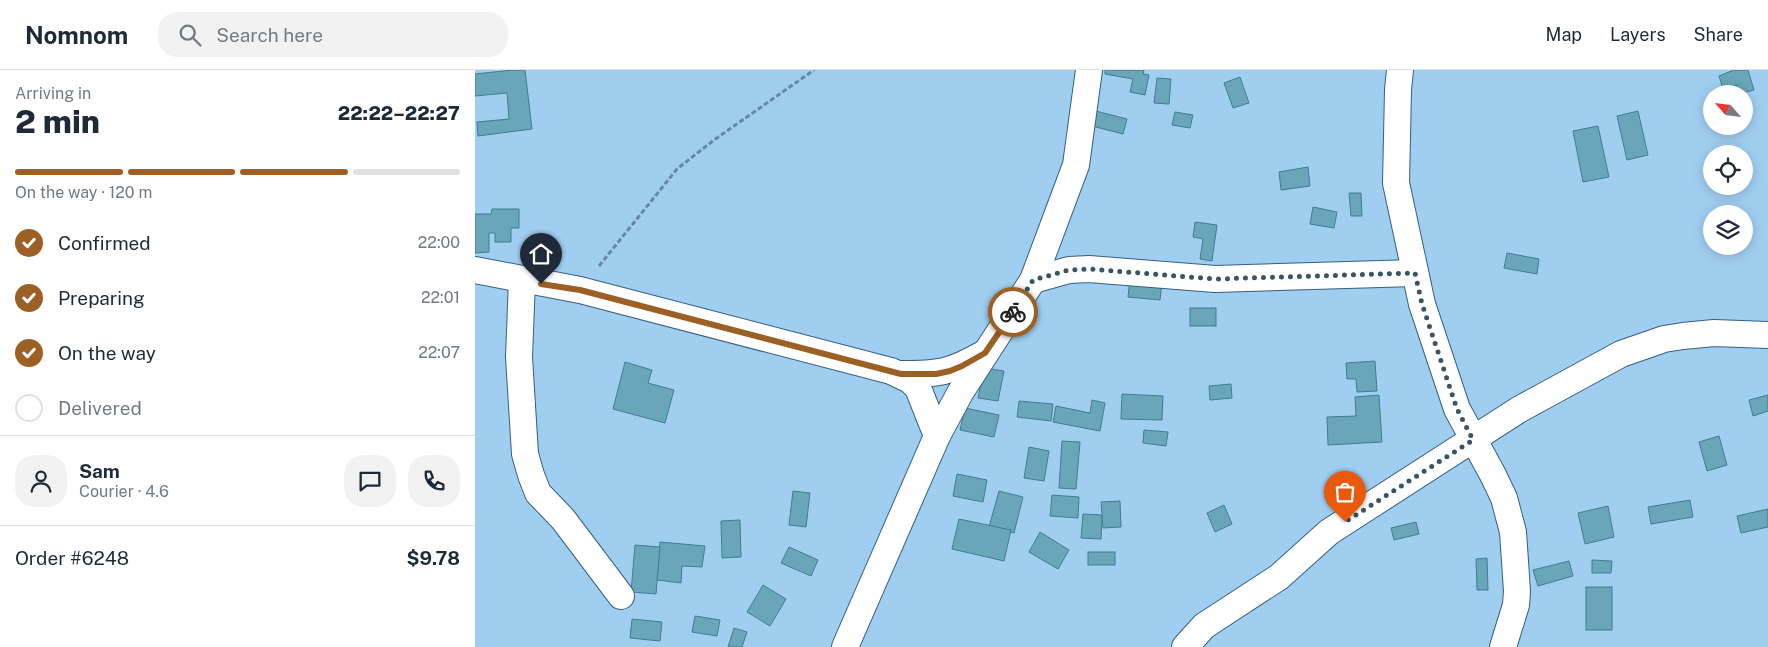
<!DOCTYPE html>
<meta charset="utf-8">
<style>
body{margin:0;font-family:"Public Sans",sans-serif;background:#f2f2f3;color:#1f2937;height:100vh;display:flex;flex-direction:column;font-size:19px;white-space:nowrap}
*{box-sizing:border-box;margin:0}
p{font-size:16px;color:#747a83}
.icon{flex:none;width:28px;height:28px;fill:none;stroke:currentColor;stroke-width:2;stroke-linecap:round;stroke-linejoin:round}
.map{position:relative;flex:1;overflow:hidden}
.side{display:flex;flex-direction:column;background:#fff;width:475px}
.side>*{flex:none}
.needle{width:32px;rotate:298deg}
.buttons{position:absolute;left:1228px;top:15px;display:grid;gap:10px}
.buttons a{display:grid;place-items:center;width:50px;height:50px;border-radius:50%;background:#fff;box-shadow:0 2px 12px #0003;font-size:25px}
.pin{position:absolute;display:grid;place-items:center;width:42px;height:42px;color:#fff;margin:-51px -21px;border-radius:50% 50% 50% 0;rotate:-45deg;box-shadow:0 0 5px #0007}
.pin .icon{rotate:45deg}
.courier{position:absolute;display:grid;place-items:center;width:50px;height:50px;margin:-25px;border:4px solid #9d6024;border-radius:50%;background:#fff;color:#222;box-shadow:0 1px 6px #0007}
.headline em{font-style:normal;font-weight:800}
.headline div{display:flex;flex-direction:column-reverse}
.headline{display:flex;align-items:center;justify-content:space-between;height:85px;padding:0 15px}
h1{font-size:32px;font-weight:800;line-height:38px}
.bar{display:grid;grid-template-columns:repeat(4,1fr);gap:8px 5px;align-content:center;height:60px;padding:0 15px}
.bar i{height:6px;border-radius:4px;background:#e0e1e3}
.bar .selected{background:#9d6024}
.bar p{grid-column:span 4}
.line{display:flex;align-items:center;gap:12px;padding:0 15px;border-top:1px solid #e0e1e3}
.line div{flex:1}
.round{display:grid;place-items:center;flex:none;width:52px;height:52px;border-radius:20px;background:#f2f2f3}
ol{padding:0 15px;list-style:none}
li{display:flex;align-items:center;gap:15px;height:55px}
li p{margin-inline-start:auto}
li .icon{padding:5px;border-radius:50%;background:#9d6024;color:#fff;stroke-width:4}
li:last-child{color:#747a83}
li i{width:28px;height:28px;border:2px solid #e0e1e3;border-radius:50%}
header{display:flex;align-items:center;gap:30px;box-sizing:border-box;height:70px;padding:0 25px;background:#fff;border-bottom:1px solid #e0e1e3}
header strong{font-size:24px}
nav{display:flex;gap:28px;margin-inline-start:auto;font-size:18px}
.search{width:350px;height:45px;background:#f2f2f3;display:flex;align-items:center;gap:12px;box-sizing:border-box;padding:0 18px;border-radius:20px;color:#747a83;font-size:19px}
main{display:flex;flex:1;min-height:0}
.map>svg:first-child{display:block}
.building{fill:#6aa6ba;stroke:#417d90}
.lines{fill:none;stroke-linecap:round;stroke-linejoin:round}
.minor-casing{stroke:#35607f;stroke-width:28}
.path{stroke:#6689a4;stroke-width:3;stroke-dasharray:5 2.5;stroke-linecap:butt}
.minor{stroke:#fff;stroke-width:26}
.done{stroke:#395367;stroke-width:5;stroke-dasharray:0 9}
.route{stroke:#9d6024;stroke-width:6}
</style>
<header>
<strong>Nomnom</strong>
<div class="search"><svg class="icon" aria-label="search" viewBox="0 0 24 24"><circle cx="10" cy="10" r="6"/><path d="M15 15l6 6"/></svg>Search here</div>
<nav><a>Map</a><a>Layers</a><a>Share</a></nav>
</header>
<main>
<section class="side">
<div class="headline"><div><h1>2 min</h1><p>Arriving in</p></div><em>22:22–22:27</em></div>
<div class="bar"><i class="selected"></i><i class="selected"></i><i class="selected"></i><i></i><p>On the way · 120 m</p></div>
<ol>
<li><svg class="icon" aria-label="check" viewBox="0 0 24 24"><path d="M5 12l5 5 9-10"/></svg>Confirmed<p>22:00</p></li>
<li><svg class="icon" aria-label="check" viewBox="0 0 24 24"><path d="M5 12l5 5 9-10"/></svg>Preparing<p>22:01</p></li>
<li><svg class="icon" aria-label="check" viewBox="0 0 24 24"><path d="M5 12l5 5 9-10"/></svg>On the way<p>22:07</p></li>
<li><i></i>Delivered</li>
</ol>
<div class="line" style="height:90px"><a class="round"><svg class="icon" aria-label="person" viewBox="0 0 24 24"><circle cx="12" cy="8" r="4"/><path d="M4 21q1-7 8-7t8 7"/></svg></a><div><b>Sam</b><p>Courier · 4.6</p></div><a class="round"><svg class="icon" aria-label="chat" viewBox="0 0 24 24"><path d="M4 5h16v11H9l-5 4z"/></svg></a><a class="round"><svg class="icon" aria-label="phone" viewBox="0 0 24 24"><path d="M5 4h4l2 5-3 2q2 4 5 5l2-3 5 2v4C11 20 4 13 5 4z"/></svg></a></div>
<div class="line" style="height:65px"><div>Order #6248</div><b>$9.78</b></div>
</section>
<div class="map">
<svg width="1293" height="577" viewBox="0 0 1293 577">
<rect width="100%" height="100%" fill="#a0cef1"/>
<!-- building -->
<g class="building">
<polygon points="38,0 50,0 57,59 3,66 2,52 34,49 32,23 0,26 0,4"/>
<polygon points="630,0 669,0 668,4 674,5 670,25 655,22 658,9 630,4"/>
<polygon points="1259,0 1273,0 1279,20 1264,24 1262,15 1248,19 1244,6"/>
<polygon points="765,7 774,33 758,38 749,13"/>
<polygon points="682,8 696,9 694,34 679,33"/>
<polygon points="621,41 652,49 648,64 617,56"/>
<polygon points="1163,41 1173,85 1152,90 1142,46"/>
<polygon points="700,42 718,45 715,58 697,55"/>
<polygon points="1123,56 1134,107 1108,112 1098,61"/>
<polygon points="833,97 835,116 806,120 804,102"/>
<polygon points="874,123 886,123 887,146 876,146"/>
<polygon points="838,137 862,142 859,158 835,154"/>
<polygon points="17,139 44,139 44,158 36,158 36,172 20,172 20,163 14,163 14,182 0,183 0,144 16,144"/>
<polygon points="720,152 742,155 737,191 725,189 728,169 718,167"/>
<polygon points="1032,183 1064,189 1062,204 1029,198"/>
<polygon points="655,208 687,211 685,230 653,227"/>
<rect x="715" y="238" width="26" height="18"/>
<polygon points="900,291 902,321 882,322 881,309 872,309 871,293"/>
<polygon points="150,292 177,300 173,313 199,320 190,353 138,339"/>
<polygon points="509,298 529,301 523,331 503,328"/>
<polygon points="756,314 757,328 735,330 734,316"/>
<polygon points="647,324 688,326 687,350 646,349"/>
<polygon points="904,325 907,372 853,375 852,347 881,346 880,327"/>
<polygon points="1293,325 1293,341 1278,346 1274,330"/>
<polygon points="617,330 630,333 625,361 578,352 581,336 615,343"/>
<polygon points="544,331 578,334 576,351 542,347"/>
<polygon points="490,338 524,345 519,367 485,360"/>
<polygon points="669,360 693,362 691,376 668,373"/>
<polygon points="1244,366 1252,395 1232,401 1224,372"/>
<polygon points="587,371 605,372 601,419 584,418"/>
<polygon points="554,377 574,381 569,411 549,408"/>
<polygon points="482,404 512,410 508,432 478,426"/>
<polygon points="318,421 335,423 331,457 314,455"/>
<polygon points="524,421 548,427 539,463 514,457"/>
<polygon points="577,425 604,427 603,448 575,446"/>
<polygon points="1215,430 1218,447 1176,454 1173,437"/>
<polygon points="645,431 646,457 628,458 626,432"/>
<polygon points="749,435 757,454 740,462 732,443"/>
<polygon points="1133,436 1139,467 1110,474 1103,443"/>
<polygon points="1293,439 1293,457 1266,463 1262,446"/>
<polygon points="608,444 627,445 626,469 606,468"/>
<polygon points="484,449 536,460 529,491 477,479"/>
<polygon points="265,450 266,487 247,488 246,451"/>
<polygon points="941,452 944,464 919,470 916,458"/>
<polygon points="565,462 594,480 583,499 554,482"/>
<polygon points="185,472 230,476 227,497 207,496 206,513 182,510"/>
<polygon points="160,475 185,477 181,524 156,522"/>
<polygon points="314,477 343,490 336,506 306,493"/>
<rect x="613" y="482" width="27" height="13"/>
<polygon points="1012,488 1013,520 1002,520 1001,489"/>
<polygon points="1117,490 1137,491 1136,503 1117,503"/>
<polygon points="1094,491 1098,506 1063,516 1058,500"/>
<polygon points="288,515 311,529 295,556 272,542"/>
<rect x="1111" y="517" width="26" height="43"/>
<polygon points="220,546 245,550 242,566 217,562"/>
<polygon points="157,549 187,552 185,571 155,568"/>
<polygon points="259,558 272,562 267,577 253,577"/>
</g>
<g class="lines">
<defs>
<g id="minor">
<polyline points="925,0 923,20 921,113 947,234 982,339 1018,405 1029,428 1038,462 1042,521 1041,535 1028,577"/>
<polyline points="0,200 105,220 416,301 435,310 443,318 462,366"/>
<polyline points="47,210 44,287 50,384 56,405 63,423 88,449 146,526"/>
<polyline points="558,210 594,200 614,199 740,209 940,203"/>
<path d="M426,304C465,304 474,303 508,284"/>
<polyline points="370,577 462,366 485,323 558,210 601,95 614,0"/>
<polyline points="710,577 729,556 804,507 854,462 1045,339 1146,284 1189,269 1208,266 1239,263 1293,265"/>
</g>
</defs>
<!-- minor casing -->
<use href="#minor" class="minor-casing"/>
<!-- path -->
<polyline class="path" points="124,196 202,99 239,70 339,0"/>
<!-- minor -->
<use href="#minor" class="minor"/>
</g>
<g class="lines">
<!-- done -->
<polyline class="done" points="538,242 558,210 594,200 614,199 740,209 940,203 947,234 982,339 998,370 870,452"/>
<!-- route -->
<polyline class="route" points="66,214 105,220 426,304 461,304 475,301 487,296 510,283 538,242"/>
</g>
</svg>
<div class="buttons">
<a><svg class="needle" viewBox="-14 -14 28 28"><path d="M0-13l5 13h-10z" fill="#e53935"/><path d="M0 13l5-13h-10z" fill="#747a83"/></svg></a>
<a><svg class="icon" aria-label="locate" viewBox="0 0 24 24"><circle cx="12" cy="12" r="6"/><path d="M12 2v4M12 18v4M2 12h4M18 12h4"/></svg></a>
<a><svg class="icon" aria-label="layers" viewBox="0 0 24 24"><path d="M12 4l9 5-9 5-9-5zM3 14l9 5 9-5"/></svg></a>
</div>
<div class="pin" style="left:870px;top:452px;background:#ea580c"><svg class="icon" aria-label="bag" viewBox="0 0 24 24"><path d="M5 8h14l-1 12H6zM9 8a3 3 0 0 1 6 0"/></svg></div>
<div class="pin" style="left:66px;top:214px;background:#1f2937"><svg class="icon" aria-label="home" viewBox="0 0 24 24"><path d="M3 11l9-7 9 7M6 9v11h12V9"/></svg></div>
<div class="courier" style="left:538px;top:242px"><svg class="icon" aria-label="bike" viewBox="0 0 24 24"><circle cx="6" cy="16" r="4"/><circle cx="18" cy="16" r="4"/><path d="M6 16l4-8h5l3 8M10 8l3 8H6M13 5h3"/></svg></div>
</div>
</main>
